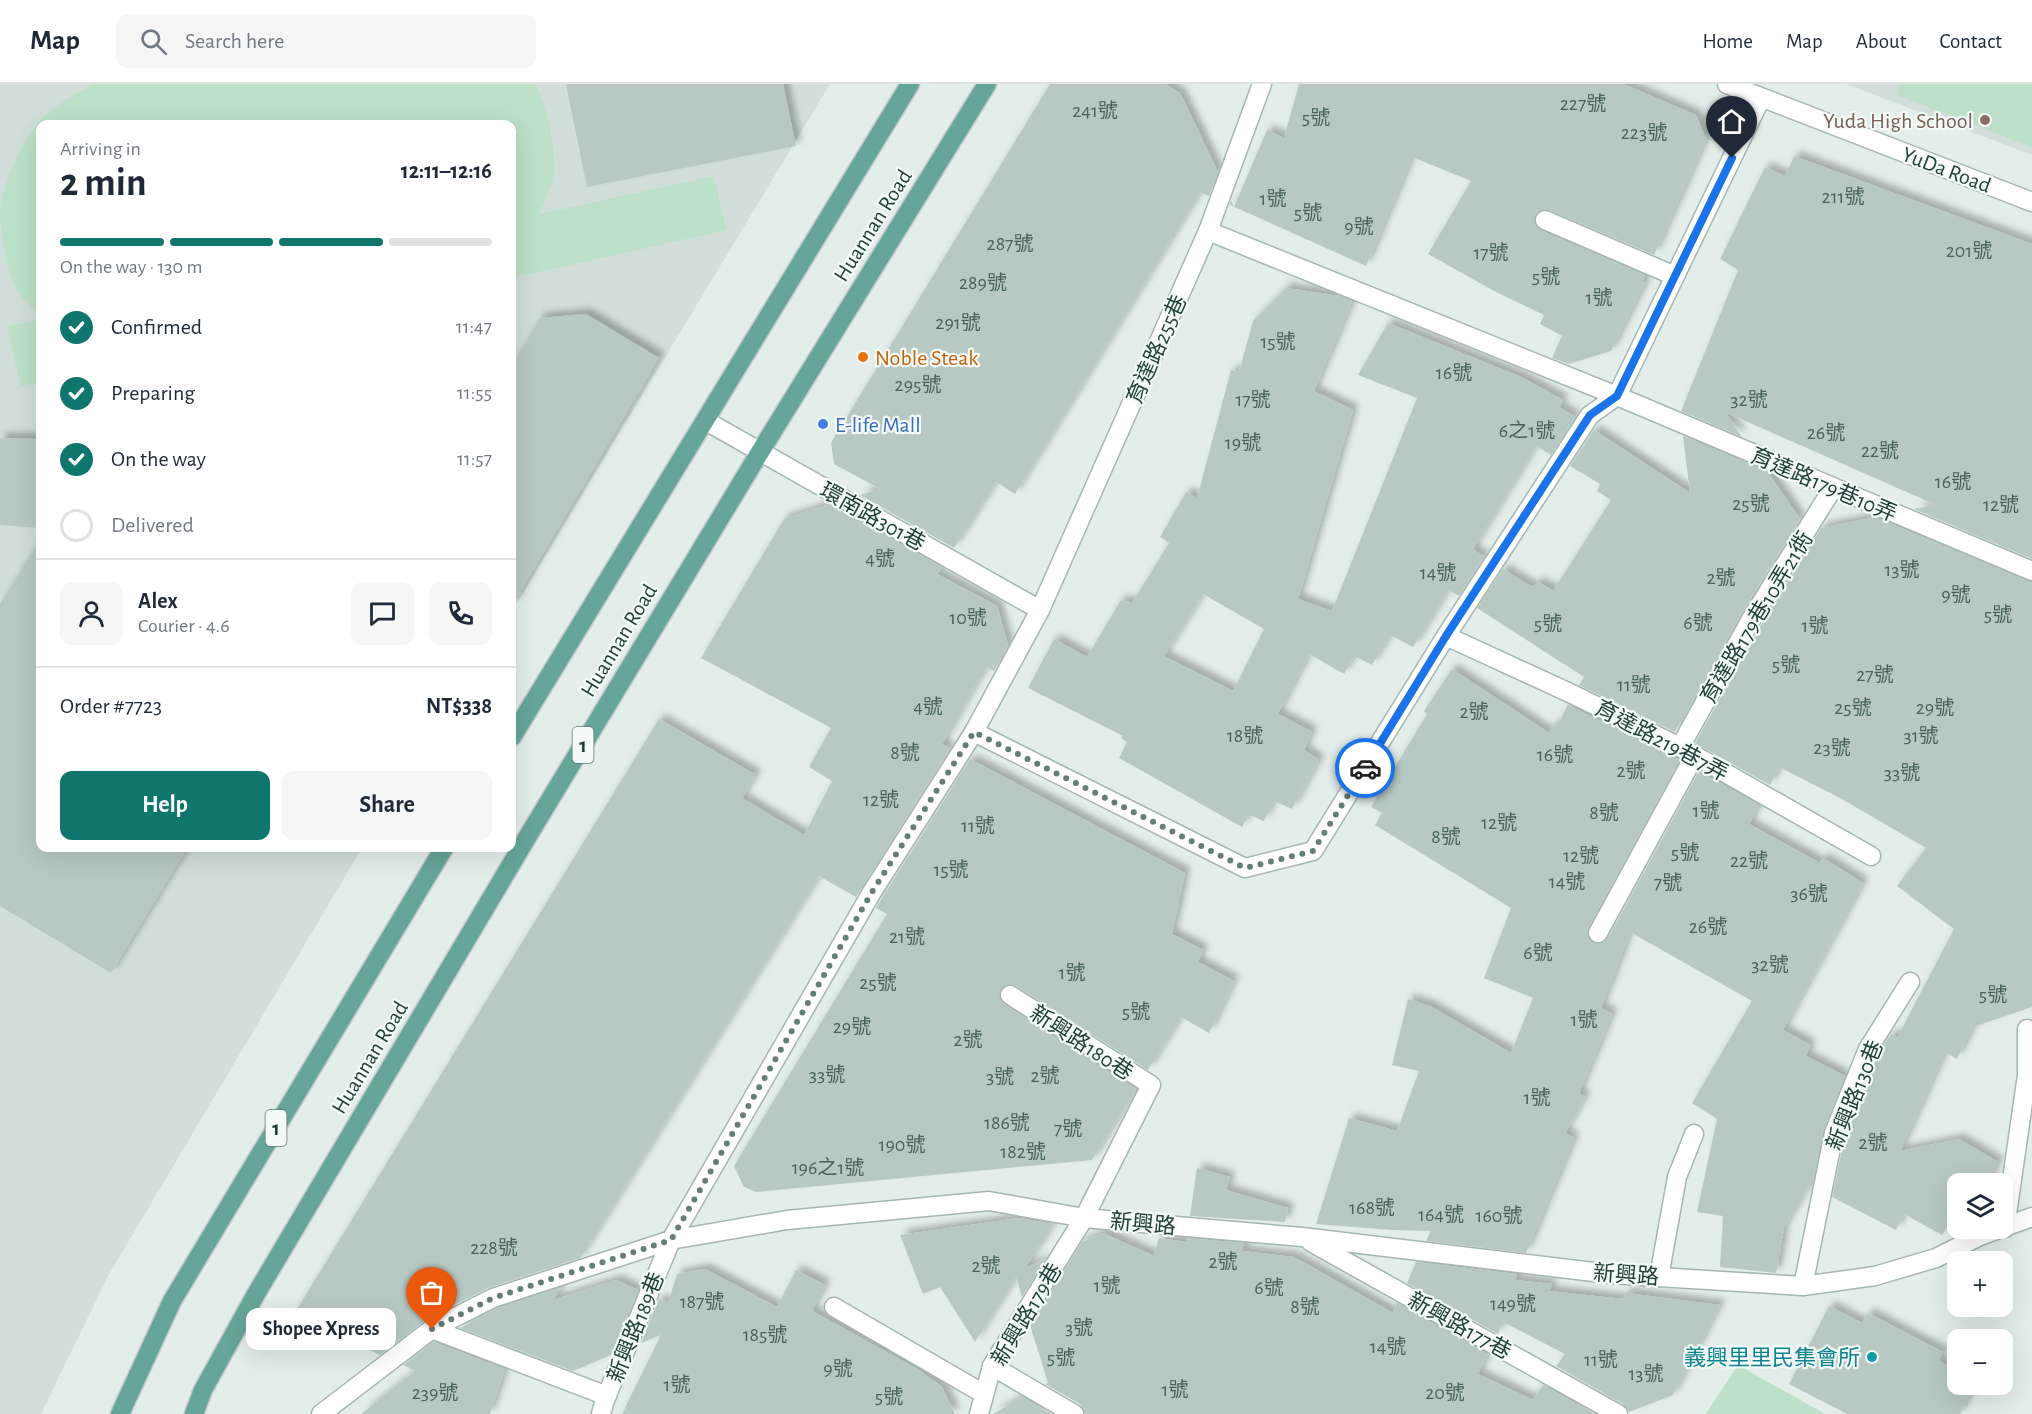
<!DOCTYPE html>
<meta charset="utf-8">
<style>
body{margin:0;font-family:"Alegreya Sans","Noto Sans TC",sans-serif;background:#f6f6f7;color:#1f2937;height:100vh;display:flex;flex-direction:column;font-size:22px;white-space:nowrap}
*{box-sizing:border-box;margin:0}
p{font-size:20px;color:#747a83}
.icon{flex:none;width:33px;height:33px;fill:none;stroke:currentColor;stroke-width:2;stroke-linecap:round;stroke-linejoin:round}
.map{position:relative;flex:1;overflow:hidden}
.side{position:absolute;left:36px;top:36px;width:480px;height:732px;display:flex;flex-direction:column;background:#fff;border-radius:12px;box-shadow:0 6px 24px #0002}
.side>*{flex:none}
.fabs{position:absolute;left:1947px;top:1089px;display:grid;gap:12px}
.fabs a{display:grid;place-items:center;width:66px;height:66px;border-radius:12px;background:#fff;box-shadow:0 6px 24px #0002;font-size:30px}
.pin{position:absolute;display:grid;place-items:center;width:51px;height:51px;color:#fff;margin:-62px -26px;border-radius:50% 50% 50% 0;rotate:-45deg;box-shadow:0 0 6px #0007}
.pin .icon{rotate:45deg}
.courier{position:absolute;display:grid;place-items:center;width:60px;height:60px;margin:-30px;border:4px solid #1a73e8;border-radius:50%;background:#fff;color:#222;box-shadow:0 2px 8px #0007}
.bubble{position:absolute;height:42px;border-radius:12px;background:#fff;box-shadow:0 6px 24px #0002;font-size:20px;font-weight:700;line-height:42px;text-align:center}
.headline em{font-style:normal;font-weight:700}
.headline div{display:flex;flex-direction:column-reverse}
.headline{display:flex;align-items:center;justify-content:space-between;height:102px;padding:0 24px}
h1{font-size:39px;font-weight:700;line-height:45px}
.bar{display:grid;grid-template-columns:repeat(4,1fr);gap:9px 6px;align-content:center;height:72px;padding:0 24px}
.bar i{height:8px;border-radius:4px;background:#e0e1e3}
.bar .selected{background:#0f766e}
.bar p{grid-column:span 4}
.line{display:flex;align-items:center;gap:15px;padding:0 24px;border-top:2px solid #e0e1e3}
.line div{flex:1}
.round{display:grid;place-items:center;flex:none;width:63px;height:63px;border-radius:12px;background:#f6f6f7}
ol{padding:0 24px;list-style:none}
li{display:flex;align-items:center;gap:18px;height:66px}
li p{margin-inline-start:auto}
li .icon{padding:6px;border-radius:50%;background:#0f766e;color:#fff;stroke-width:4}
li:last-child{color:#747a83}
li i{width:33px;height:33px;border:3px solid #e0e1e3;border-radius:50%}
.primary-button{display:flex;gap:12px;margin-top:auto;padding:12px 24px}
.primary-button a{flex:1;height:69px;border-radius:12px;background:#0f766e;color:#fff;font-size:24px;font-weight:700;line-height:69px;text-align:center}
.primary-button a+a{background:#f6f6f7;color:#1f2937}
header{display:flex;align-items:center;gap:36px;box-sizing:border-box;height:84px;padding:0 30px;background:#fff;border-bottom:2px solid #e0e1e3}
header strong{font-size:28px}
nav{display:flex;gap:33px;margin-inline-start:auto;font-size:21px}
.search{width:420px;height:54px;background:#f6f6f7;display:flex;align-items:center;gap:15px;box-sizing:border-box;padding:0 21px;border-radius:12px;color:#747a83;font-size:22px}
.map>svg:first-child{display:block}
.built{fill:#d1ded9}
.green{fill:#bce0c8}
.building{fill:#b8c9c3;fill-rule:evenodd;filter:url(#shadow)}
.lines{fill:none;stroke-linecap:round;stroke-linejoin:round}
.service-casing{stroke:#a5b6b2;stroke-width:21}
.tertiary-casing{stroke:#a5b6b2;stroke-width:21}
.primary-casing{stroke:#c1cac8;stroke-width:21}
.service{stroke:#fff;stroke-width:18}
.tertiary{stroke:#fff;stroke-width:18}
.primary{stroke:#66a599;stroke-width:18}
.done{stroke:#667d78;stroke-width:6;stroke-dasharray:0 10.8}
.route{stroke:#1a73e8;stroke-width:8}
.education-dot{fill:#8d6e63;stroke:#f4faf7;stroke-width:2}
.food-dot{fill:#e8710a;stroke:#f4faf7;stroke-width:2}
.shop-dot{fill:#3f7fe0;stroke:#f4faf7;stroke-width:2}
.culture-dot{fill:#0f9aa8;stroke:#f4faf7;stroke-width:2}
.labels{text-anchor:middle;stroke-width:4.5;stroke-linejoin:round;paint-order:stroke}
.number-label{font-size:20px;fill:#48625c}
.shield{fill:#f4faf7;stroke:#617873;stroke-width:1.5}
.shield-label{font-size:21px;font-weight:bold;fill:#22403a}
.education-label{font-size:22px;fill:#785e54;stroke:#f4faf7;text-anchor:end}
.street-label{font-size:22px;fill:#22403a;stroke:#f4faf7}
.food-label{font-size:22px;fill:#c56008;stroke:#f4faf7;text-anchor:start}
.shop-label{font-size:22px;fill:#366cbe;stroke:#f4faf7;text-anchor:start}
.culture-label{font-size:22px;fill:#0d838f;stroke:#f4faf7;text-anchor:end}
</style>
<header>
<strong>Map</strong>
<div class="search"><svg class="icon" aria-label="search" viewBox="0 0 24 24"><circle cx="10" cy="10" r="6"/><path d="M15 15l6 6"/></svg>Search here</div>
<nav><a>Home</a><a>Map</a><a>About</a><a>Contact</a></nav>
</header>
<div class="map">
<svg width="2032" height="1330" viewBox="0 0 2032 1330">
<defs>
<filter id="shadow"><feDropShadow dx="5.5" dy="-5.5" stdDeviation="3" flood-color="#0004"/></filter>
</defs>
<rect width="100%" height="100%" fill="#e3eeea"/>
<!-- built -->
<g class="built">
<polygon points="0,0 830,0 512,527 512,40 40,40 40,764 362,764 108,1192 41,1330 0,1330"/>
<polygon points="1846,0 2032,0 2032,71"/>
</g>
<!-- green -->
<g class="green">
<path d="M94,0H535C547,20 558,71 553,95C550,107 543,118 540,130L714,92L726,146L512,194V40H40V234C32,224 21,214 15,202C6,186 0,145 0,126C3,100 21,59 38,39C54,21 74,10 94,0Z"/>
<polygon points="1901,0 2032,0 2032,63 1897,11"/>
<polygon points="40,236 40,298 21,302 7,242"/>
<polygon points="1738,1281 1825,1330 1706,1330"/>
</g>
<!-- building -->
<g class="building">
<polygon points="566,0 783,0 796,62 587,103"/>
<polygon points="1050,0 1165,0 1180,9 1218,88 1209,112 1200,108 1015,410 996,398 954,464 860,411 880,405 834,380 831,359"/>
<polygon points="1299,0 1623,0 1696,31 1706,55 1654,171 1549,126 1539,127 1535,132 1536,142 1541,146 1645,191 1642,198 1645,199 1611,267 1569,280 1552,274 1562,252 1540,240 1544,231 1494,207 1428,170 1471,97 1412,73 1366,182 1230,121 1231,116 1234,123 1267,46 1284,54"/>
<polygon points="1794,72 2032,160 2032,475 1914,425 1936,421 1725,328 1742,353 1681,327 1738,186 1720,175 1765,83 1785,92"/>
<path d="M1286,204L1340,212L1352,217L1314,307L1353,326L1298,515L1332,527L1417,314L1358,291L1388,239L1521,293L1563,316L1559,323L1575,333L1551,371L1536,362L1473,465L1484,473L1459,512L1448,506L1413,563L1390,551L1372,581L1354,572L1344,590L1309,570L1278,630L1312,648L1304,666L1319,676L1292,725L1274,717L1264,737L1249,731L1242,743L1119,674L1127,658L1121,654L1123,652L1028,604L1054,555L1087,573L1121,516L1132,519L1169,459L1160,453L1186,408L1197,414L1231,286L1239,288L1253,237ZM1203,510L1264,545L1233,607L1164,572Z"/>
<polygon points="586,230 659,274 512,522 512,282 540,234"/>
<polygon points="1594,346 1690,409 1683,352 1767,387 1800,435 1743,526 1675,648 1579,601 1584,593 1477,524 1503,485 1532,503 1539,498 1553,507 1611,416 1597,407 1600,400 1570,382"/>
<polygon points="0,354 40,355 40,444 0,441"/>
<polygon points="830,420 942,483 937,490 997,522 1008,561 994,587 986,583 942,660 950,664 856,813 819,792 580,1174 488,1204 427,1235 380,1271 294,1230 659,635 756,691 742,714 804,751 832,697 809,683 831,644 701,574 784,435"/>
<polygon points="1875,433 2032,498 2032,923 1973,943 1957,975 1945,968 1900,1067 1959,1055 1998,1078 1987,1100 1958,1100 1958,1129 1942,1151 1904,1130 1896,1146 1832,1113 1845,1052 1878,970 1891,950 1897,954 1954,845 1897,802 1926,764 1840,714 1779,683 1770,701 1695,659 1763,538 1821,444"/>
<polygon points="40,456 40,764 187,764 111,889 0,822 0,520"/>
<polygon points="1452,585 1549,649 1554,640 1557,642 1568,621 1680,676 1588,844 1588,854 1593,859 1603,859 1608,854 1699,687 1759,721 1749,740 1820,779 1823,774 1863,799 1783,946 1810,961 1806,972 1845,992 1823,1047 1812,1103 1809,1101 1784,1144 1776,1189 1720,1183 1723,1132 1697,1128 1717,1035 1692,1019 1752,917 1630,848 1601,924 1612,930 1579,1009 1585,1013 1565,1049 1574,1054 1526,1169 1426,1157 1431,1147 1391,1146 1316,1140 1349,1034 1397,1047 1419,987 1392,981 1408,915 1430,922 1511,969 1533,914 1484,894 1511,824 1375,741 1382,729 1371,723 1427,630 1424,627"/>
<polygon points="970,675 1185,789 1172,850 1203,866 1198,878 1234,897 1209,949 1181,933 1148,986 1016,902 1005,901 999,910 1000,916 1004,920 1136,1005 1092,1076 756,1108 744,1103 734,1082 887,830 876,824 882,814"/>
<polygon points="1197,1084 1230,1093 1226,1106 1288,1124 1285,1138 1190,1132"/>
<polygon points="1019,1134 1053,1140 1025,1184 1045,1175 1022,1213 1016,1193 975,1258 940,1203 923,1210 900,1151"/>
<polygon points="1103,1149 1154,1172 1159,1154 1186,1158 1186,1154 1244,1159 1242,1167 1294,1173 1393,1229 1397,1219 1488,1270 1478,1290 1533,1316 1543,1301 1595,1330 1085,1330 1080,1320 1045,1300 1048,1299 1030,1241 1082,1158"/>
<polygon points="1416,1178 1517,1190 1515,1196 1552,1200 1549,1207 1623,1215 1626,1209 1720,1221 1673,1311 1629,1328 1623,1320 1556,1282 1565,1270 1503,1238 1498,1250 1407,1199"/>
<polygon points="705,1185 777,1223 796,1186 825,1201 812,1227 919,1286 942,1303 955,1330 622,1330 661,1251 641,1259 659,1215 668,1219 677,1190"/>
<polygon points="616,1196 638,1206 611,1271 573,1287 460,1244 497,1224 561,1204 553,1216"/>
<polygon points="1829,1222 1862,1239 1868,1229 1943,1268 1939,1277 1958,1287 1958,1300 1975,1300 1960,1330 1847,1330 1789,1300"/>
<polygon points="434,1258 505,1285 490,1330 361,1330 415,1287 403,1281"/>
<polygon points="1023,1313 1052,1330 993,1330"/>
</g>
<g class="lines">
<defs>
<g id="service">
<polyline points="1545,136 1675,192"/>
<polyline points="1208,147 1617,312 2032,487"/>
<polyline points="706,337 1040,526"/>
<polyline points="1446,552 1572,610 1680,663 1871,772"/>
<polyline points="974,648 1245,784 1313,767 1446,552 1590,331 1617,312 1761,14"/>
<polyline points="1680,663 1753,532 1833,404"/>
<polyline points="1598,849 1695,671"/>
<polyline points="2005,1144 2027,991 2027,945"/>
<polyline points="1311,1158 1618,1330"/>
<polyline points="1659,1193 1677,1093 1694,1050"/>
<polyline points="1803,1202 1834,1049 1868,965 1910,898"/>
<polyline points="834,1223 984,1310"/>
<polyline points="432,1245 607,1312"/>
<polyline points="992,1282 1074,1330"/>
<polyline points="321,1330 432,1245 493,1214 671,1156 787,1136 989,1117 1084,1134 1302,1153 1610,1190 1803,1202 1875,1192 1936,1174 1980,1152 2032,1133"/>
<polyline points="601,1330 605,1316 671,1156 872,808 974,648 1040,526 1208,147 1262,0"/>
<polyline points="979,1330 992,1282 1084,1134 1151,1001 1010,911"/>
</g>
<polyline id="tertiary" points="1727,0 2032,118"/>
<g id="primary">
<polyline points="512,653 910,0"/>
<polyline points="120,1330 172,1217 444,764"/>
<polyline points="194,1330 203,1306 256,1210 528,752 760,368 987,0"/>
</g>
</defs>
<!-- service casing -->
<use href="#service" class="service-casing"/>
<!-- tertiary casing -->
<use href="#tertiary" class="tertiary-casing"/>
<!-- primary casing -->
<use href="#primary" class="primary-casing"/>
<!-- service -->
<use href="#service" class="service"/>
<!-- tertiary -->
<use href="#tertiary" class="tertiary"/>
<!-- primary -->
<use href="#primary" class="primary"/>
</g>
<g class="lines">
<!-- done -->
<polyline class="done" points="432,1245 493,1214 671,1156 872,808 974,648 1245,784 1313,767 1365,684"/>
<!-- route -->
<polyline class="route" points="1365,684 1446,552 1590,331 1617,312 1732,74"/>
</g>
<!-- markers -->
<circle class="education-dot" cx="1985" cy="36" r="6"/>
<circle class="food-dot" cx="863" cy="273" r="6"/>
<circle class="shop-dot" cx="823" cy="340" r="6"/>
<circle class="culture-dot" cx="1872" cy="1273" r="6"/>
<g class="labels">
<!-- number labels -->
<g class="number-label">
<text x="1583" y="26">227號</text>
<text x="1095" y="33">241號</text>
<text x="1316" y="40">5號</text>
<text x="1644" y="55">223號</text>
<text x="1843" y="119">211號</text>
<text x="1273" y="121">1號</text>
<text x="1308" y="135">5號</text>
<text x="1359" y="149">9號</text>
<text x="1010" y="166">287號</text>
<text x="1969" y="173">201號</text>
<text x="1491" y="175">17號</text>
<text x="1546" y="199">5號</text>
<text x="983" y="205">289號</text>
<text x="1599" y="220">1號</text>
<text x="958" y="245">291號</text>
<text x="1278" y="264">15號</text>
<text x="1454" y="295">16號</text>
<text x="918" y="307">295號</text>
<text x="1253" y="322">17號</text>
<text x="1749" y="322">32號</text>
<text x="1527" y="353">6之1號</text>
<text x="1826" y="355">26號</text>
<text x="1243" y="365">19號</text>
<text x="1880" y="373">22號</text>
<text x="1953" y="404">16號</text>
<text x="1751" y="426">25號</text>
<text x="2001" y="427">12號</text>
<text x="880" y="481">4號</text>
<text x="1902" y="492">13號</text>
<text x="1438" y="495">14號</text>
<text x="1721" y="500">2號</text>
<text x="1956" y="517">9號</text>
<text x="1998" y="537">5號</text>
<text x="968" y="540">10號</text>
<text x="1698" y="545">6號</text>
<text x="1548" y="546">5號</text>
<text x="1815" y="548">1號</text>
<text x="1786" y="587">5號</text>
<text x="1875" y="597">27號</text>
<text x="1634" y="607">11號</text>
<text x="928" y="629">4號</text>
<text x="1853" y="630">25號</text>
<text x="1935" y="630">29號</text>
<text x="1474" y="634">2號</text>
<text x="1245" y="658">18號</text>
<text x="1921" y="658">31號</text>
<text x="1832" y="670">23號</text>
<text x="905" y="675">8號</text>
<text x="1555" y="677">16號</text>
<text x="1631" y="693">2號</text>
<text x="1902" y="695">33號</text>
<text x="881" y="722">12號</text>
<text x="1706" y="733">1號</text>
<text x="1604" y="735">8號</text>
<text x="1499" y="745">12號</text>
<text x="978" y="748">11號</text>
<text x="1446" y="759">8號</text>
<text x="1685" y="775">5號</text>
<text x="1581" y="778">12號</text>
<text x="1749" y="783">22號</text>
<text x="951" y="792">15號</text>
<text x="1567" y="804">14號</text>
<text x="1668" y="805">7號</text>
<text x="1809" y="816">36號</text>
<text x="1708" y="849">26號</text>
<text x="907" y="859">21號</text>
<text x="1538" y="875">6號</text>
<text x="1770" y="887">32號</text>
<text x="1072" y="895">1號</text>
<text x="878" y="905">25號</text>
<text x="1993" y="917">5號</text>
<text x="1136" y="934">5號</text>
<text x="1584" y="942">1號</text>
<text x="852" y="949">29號</text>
<text x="968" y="962">2號</text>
<text x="827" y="997">33號</text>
<text x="1045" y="998">2號</text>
<text x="1000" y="999">3號</text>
<text x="1537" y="1020">1號</text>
<text x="1007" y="1045">186號</text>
<text x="1068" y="1051">7號</text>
<text x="1873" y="1065">2號</text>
<text x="902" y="1067">190號</text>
<text x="1023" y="1074">182號</text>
<text x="828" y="1090">196之1號</text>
<text x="1372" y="1130">168號</text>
<text x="1441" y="1137">164號</text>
<text x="1499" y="1138">160號</text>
<text x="494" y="1170">228號</text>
<text x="1223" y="1184">2號</text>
<text x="986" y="1188">2號</text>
<text x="1107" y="1208">1號</text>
<text x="1269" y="1210">6號</text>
<text x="702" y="1224">187號</text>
<text x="1513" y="1226">149號</text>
<text x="1305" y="1229">8號</text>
<text x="1079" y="1250">3號</text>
<text x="765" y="1257">185號</text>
<text x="1388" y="1269">14號</text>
<text x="1061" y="1280">5號</text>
<text x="1601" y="1282">11號</text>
<text x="838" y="1291">9號</text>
<text x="1646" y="1296">13號</text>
<text x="677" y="1307">1號</text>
<text x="1175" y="1312">1號</text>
<text x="435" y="1315">239號</text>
<text x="1445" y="1315">20號</text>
<text x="889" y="1319">5號</text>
</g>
<!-- shield labels -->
<g class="shield">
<rect x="572.5" y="643" width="21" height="36" rx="4.5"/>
<rect x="265.5" y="1026" width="21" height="36" rx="4.5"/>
</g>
<g class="shield-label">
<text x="583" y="668">1</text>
<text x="276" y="1051">1</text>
</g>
<!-- education labels -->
<g class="education-label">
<text x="1973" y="44">Yuda High School</text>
</g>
<!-- street labels -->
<g class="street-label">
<text transform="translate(1947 85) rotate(21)" y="8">YuDa Road</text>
<text transform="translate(872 141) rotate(-58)" y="8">Huannan Road</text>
<text transform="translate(1156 265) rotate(-66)" y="8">育達路255巷</text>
<text transform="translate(1824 400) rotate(23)" y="8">育達路179巷10弄</text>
<text transform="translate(873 432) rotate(29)" y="8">環南路301巷</text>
<text transform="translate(1756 533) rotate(-59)" y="8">育達路179巷10弄21衖</text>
<text transform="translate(618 556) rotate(-59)" y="8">Huannan Road</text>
<text transform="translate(1662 656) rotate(28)" y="8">育達路219巷7弄</text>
<text transform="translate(1082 958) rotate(33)" y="8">新興路180巷</text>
<text transform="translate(369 973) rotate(-59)" y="8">Huannan Road</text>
<text transform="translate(1854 1011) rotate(-68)" y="8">新興路130巷</text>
<text transform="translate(1143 1139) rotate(5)" y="8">新興路</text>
<text transform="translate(1626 1190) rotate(4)" y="8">新興路</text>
<text transform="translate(1026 1230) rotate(-59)" y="8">新興路179巷</text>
<text transform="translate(1460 1241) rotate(29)" y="8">新興路177巷</text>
<text transform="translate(635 1243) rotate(-68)" y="8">新興路189巷</text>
</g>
<!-- food labels -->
<g class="food-label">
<text x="875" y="281">Noble Steak</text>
</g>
<!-- shop labels -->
<g class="shop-label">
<text x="835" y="348">E-life Mall</text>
</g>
<!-- culture labels -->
<g class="culture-label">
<text x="1860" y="1281">義興里里民集會所</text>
</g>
</g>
</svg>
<div class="fabs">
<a><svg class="icon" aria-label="layers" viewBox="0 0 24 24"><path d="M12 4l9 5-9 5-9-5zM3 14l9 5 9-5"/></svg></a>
<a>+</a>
<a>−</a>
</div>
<div class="pin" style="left:432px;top:1245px;background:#ea580c"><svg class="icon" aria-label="bag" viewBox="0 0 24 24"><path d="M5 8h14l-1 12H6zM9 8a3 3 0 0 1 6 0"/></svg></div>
<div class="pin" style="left:1732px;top:74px;background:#1f2937"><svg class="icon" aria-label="home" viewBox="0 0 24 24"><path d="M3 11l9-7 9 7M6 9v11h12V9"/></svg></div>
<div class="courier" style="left:1365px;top:684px"><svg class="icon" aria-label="car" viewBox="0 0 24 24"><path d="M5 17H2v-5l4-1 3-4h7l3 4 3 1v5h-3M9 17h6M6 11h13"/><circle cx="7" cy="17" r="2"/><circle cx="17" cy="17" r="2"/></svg></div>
<div class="bubble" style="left:246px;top:1224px;width:150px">Shopee Xpress</div>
<section class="side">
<div class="headline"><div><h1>2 min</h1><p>Arriving in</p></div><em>12:11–12:16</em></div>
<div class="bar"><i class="selected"></i><i class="selected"></i><i class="selected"></i><i></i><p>On the way · 130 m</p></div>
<ol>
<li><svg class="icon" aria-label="check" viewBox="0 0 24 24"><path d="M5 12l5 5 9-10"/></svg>Confirmed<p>11:47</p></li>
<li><svg class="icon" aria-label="check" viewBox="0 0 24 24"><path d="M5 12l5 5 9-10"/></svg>Preparing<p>11:55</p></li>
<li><svg class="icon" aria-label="check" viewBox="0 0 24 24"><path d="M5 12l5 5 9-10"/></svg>On the way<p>11:57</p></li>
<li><i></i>Delivered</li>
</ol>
<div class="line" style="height:108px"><a class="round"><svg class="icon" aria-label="person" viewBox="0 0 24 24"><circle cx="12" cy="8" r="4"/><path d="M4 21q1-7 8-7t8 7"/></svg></a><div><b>Alex</b><p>Courier · 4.6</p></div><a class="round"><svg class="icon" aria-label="chat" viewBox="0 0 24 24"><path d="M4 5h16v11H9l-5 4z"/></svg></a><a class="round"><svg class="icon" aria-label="phone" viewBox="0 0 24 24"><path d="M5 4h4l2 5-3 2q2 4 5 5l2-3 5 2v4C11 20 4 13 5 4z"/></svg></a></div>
<div class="line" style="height:78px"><div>Order #7723</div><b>NT$338</b></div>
<div class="primary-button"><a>Help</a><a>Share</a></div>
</section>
</div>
